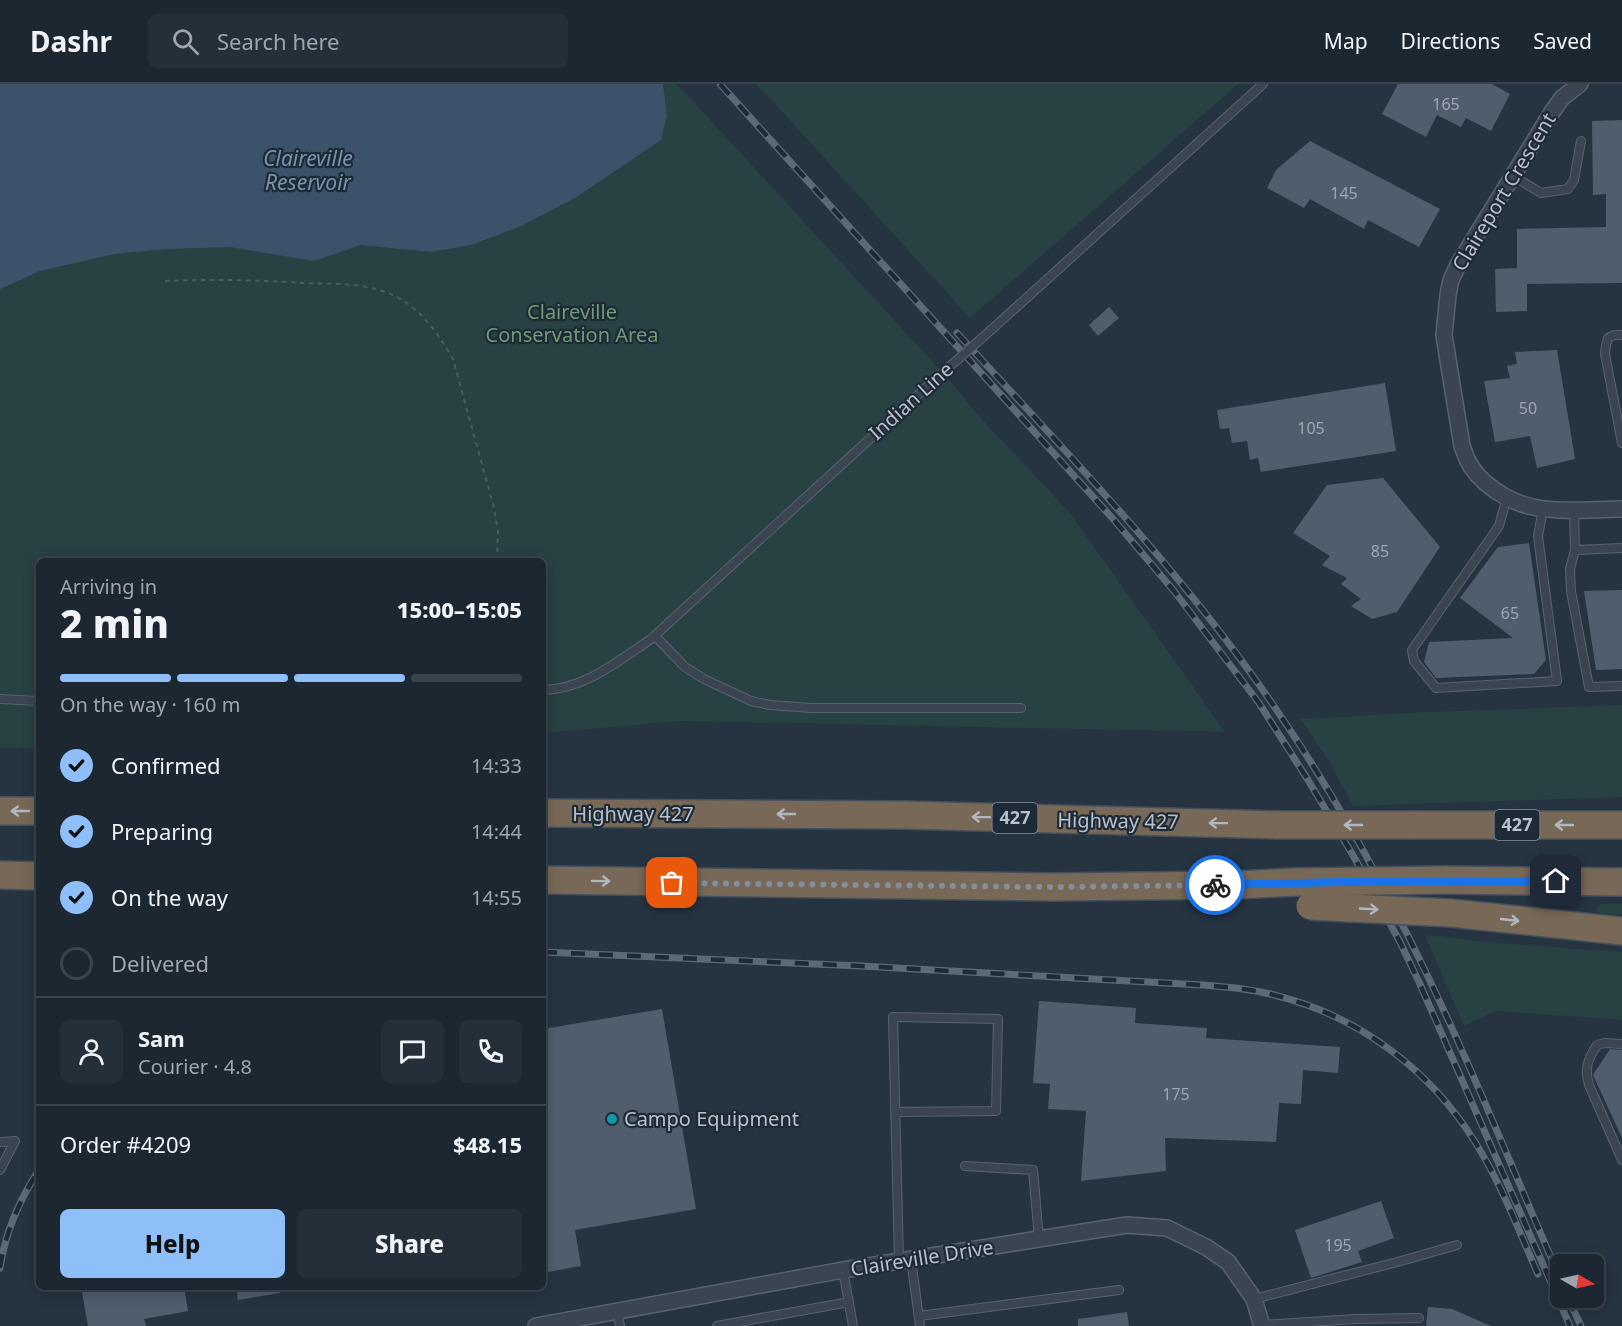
<!DOCTYPE html>
<meta charset="utf-8">
<style>
body{margin:0;font-family:"Noto Sans",sans-serif;background:#252f3a;color:#f1f3f6;height:100vh;display:flex;flex-direction:column;font-size:22px;white-space:nowrap}
*{box-sizing:border-box;margin:0}
p{font-size:20px;color:#a0a5ac}
.icon{flex:none;width:33px;height:33px;fill:none;stroke:currentColor;stroke-width:2;stroke-linecap:round;stroke-linejoin:round}
.map{position:relative;flex:1;overflow:hidden}
.drawer{position:absolute;left:36px;top:474px;width:510px;height:732px;display:flex;flex-direction:column;background:#1c2732;border-radius:9px;box-shadow:0 3px 15px #0003,0 0 0 2px #3a444d}
.drawer>*{flex:none}
.needle{width:39px;rotate:99deg}
.buttons{position:absolute;left:1550px;top:1170px;display:grid;gap:12px}
.buttons a{display:grid;place-items:center;width:54px;height:54px;border-radius:9px;background:#1c2732;box-shadow:0 3px 15px #0003,0 0 0 2px #3a444d;font-size:30px}
.pin{position:absolute;display:grid;place-items:center;width:51px;height:51px;color:#fff;margin:-26px;border-radius:12px;box-shadow:0 3px 9px #0006}
.courier{position:absolute;display:grid;place-items:center;width:60px;height:60px;margin:-30px;border:4px solid #1a73e8;border-radius:50%;background:#fff;color:#222;box-shadow:0 2px 8px #0007}
.overview em{font-style:normal;font-weight:800}
.overview div{display:flex;flex-direction:column-reverse}
.overview{display:flex;align-items:center;justify-content:space-between;height:102px;padding:0 24px}
h1{font-size:39px;font-weight:800;line-height:45px}
.bar{display:grid;grid-template-columns:repeat(4,1fr);gap:9px 6px;align-content:center;height:72px;padding:0 24px}
.bar i{height:8px;border-radius:4px;background:#3a444d}
.bar .on{background:#8ebff9}
.bar p{grid-column:span 4}
.line{display:flex;align-items:center;gap:15px;padding:0 24px;border-top:2px solid #3a444d}
.line div{flex:1}
.round{display:grid;place-items:center;flex:none;width:63px;height:63px;border-radius:9px;background:#252f3a}
ol{padding:0 24px;list-style:none}
li{display:flex;align-items:center;gap:18px;height:66px}
li p{margin-inline-start:auto}
li .icon{padding:6px;border-radius:50%;background:#8ebff9;color:#111;stroke-width:4}
li:last-child{color:#a0a5ac}
li i{width:33px;height:33px;border:3px solid #3a444d;border-radius:50%}
.action{display:flex;gap:12px;margin-top:auto;padding:12px 24px}
.action a{flex:1;height:69px;border-radius:9px;background:#8ebff9;color:#111;font-size:24px;font-weight:800;line-height:69px;text-align:center}
.action a+a{background:#252f3a;color:#f1f3f6}
header{display:flex;align-items:center;gap:36px;box-sizing:border-box;height:84px;padding:0 30px;background:#1c2732;border-bottom:2px solid #3a444d}
header strong{font-size:28px}
nav{display:flex;gap:33px;margin-inline-start:auto;font-size:21px}
.search{width:420px;height:54px;background:#252f3a;display:flex;align-items:center;gap:15px;box-sizing:border-box;padding:0 21px;border-radius:9px;color:#a0a5ac;font-size:22px}
.map>svg:first-child{display:block}
.green{fill:#284142}
.water{fill:#3b526a}
.building{fill:#4f5d6d}
.lines{fill:none;stroke-linecap:round;stroke-linejoin:round}
.service-casing{stroke:#58636e;stroke-width:10}
.minor-casing{stroke:#58636e;stroke-width:18}
.motorway-casing{stroke:#45505c;stroke-width:30}
.path{stroke:#465e5f;stroke-width:2;stroke-dasharray:4.5 4.5;stroke-linecap:butt}
.service{stroke:#3a4551;stroke-width:8}
.minor{stroke:#3a4551;stroke-width:15}
.motorway{stroke:#776857;stroke-width:27}
.rail-casing{stroke:#5c6a78;stroke-width:7}
.rail{stroke:#1f2a37;stroke-width:4.5;stroke-dasharray:14;stroke-linecap:butt}
.service-bridge-casing{stroke:#58636e;stroke-width:10;stroke-linecap:butt}
.motorway-bridge-casing{stroke:#45505c;stroke-width:30;stroke-linecap:butt}
.service-bridge{stroke:#3a4551;stroke-width:8}
.motorway-bridge{stroke:#776857;stroke-width:27}
.oneway{stroke:#b1b7bf}
.done{stroke:#848f9b;stroke-width:6;stroke-dasharray:0 10.8}
.route{stroke:#1a73e8;stroke-width:8}
.culture-dot{fill:#0f9aa8;stroke:#1f2a37;stroke-width:2}
.labels{text-anchor:middle;stroke-width:4.5;stroke-linejoin:round;paint-order:stroke}
.number-label{font-size:16px;fill:#9da7b4}
.shield{fill:#1f2a37;stroke:#89939f;stroke-width:1.5}
.shield-label{font-size:18px;font-weight:bold;fill:#b7c0cb}
.street-label{font-size:20px;fill:#b7c0cb;stroke:#1f2a37}
.park-label{font-size:20px;fill:#6e9c75;stroke:#1f2a37}
.poi-label{font-size:20px;fill:#b7c0cb;stroke:#1f2a37;text-anchor:start}
.water-label{font-size:21px;font-style:italic;fill:#7793ae;stroke:#1f2a37}
</style>
<header>
<strong>Dashr</strong>
<div class="search"><svg class="icon" aria-label="search" viewBox="0 0 24 24"><circle cx="10" cy="10" r="6"/><path d="M15 15l6 6"/></svg>Search here</div>
<nav><a>Map</a><a>Directions</a><a>Saved</a></nav>
</header>
<div class="map">
<svg width="1622" height="1242" viewBox="0 0 1622 1242">
<rect width="100%" height="100%" fill="#263442"/>
<!-- green -->
<g class="green">
<polygon points="0,0 677,0 952,299 977,330 1070,429 1225,648 682,637 543,649 543,477 39,477 39,664 0,664"/>
<polygon points="757,0 1238,0 970,234"/>
<polygon points="1622,621 1622,713 1353,722 1329,677 1301,635 1429,628"/>
<polygon points="1599,820 1622,820 1622,831 1600,829 1596,826"/>
<polygon points="1425,851 1498,859 1622,868 1622,936 1495,927 1464,942"/>
</g>
<!-- water -->
<polygon class="water" points="0,0 663,0 667,32 661,56 575,114 521,142 471,161 431,168 361,161 314,177 230,163 167,165 114,170 40,187 0,205"/>
<!-- building -->
<g class="building">
<polygon points="1398,0 1492,0 1510,10 1491,47 1466,34 1461,43 1437,31 1426,53 1382,30"/>
<polygon points="1622,36 1622,199 1527,200 1527,227 1496,228 1495,185 1517,184 1517,145 1606,143 1606,110 1593,111 1592,37"/>
<polygon points="1310,57 1440,125 1419,163 1368,136 1364,145 1310,115 1304,124 1267,104 1276,86"/>
<polygon points="1109,223 1119,234 1098,252 1089,241"/>
<polygon points="1557,266 1575,375 1537,384 1530,352 1495,358 1484,297 1510,294 1507,282 1517,280 1515,268"/>
<polygon points="1385,299 1396,367 1261,388 1258,374 1250,376 1247,357 1232,359 1229,344 1220,345 1217,326"/>
<polygon points="1383,394 1440,463 1397,528 1372,535 1351,522 1361,515 1341,500 1347,494 1322,481 1330,472 1293,449 1327,401"/>
<polygon points="1529,459 1546,576 1534,590 1436,594 1424,578 1429,558 1513,554 1460,514 1498,463"/>
<polygon points="1622,506 1622,585 1596,586 1584,507"/>
<polygon points="1039,917 1136,924 1135,939 1207,944 1206,954 1340,963 1338,989 1303,986 1301,1020 1279,1019 1276,1058 1165,1054 1166,1087 1081,1097 1086,1027 1048,1025 1050,1000 1033,999"/>
<polygon points="662,925 696,1125 575,1146 581,1182 543,1189 543,945"/>
<polygon points="1610,965 1622,966 1622,1054 1593,991"/>
<polygon points="1381,1117 1394,1154 1358,1167 1362,1178 1311,1194 1295,1146"/>
<polygon points="81,1203 184,1203 188,1227 144,1235 146,1242 88,1242"/>
<polygon points="236,1203 279,1203 280,1209 238,1216"/>
<polygon points="1428,1223 1452,1225 1491,1242 1426,1242"/>
<polygon points="1127,1228 1129,1242 1078,1242 1078,1235"/>
</g>
<g class="lines">
<defs>
<g id="service">
<polyline points="1513,92 1541,109 1568,105 1574,96 1581,57"/>
<polyline points="991,246 1263,0"/>
<polyline points="1622,251 1614,251 1608,254 1606,261 1605,270 1622,359"/>
<polyline points="1507,413 1499,442 1412,566 1414,577 1436,604 1557,597 1538,452 1543,425"/>
<polyline points="1574,425 1575,466 1570,485 1571,507 1589,603 1622,602"/>
<polyline points="1575,466 1622,464"/>
<polyline points="655,552 685,583 704,595 751,617 770,621 811,624 1021,624"/>
<path d="M543,606C585,605 618,577 651,555L932,298"/>
<polyline points="0,615 39,617"/>
<path d="M1622,960L1605,959L1597,961C1588,975 1584,984 1589,1001L1622,1076"/>
<polyline points="896,1028 996,1027 998,935 893,933 899,1177"/>
<polyline points="0,1058 15,1057 0,1086"/>
<polyline points="965,1082 1033,1086 1039,1155"/>
<polyline points="911,1175 920,1242"/>
<polyline points="843,1186 853,1242"/>
<polyline points="1254,1215 1401,1177 1457,1161"/>
<polyline points="617,1227 620,1242"/>
<polyline points="919,1232 1119,1206"/>
<polyline points="1262,1241 1356,1235 1419,1234"/>
<polyline points="717,1242 849,1218"/>
</g>
<g id="minor">
<path d="M1580,0L1562,14L1552,28L1458,181L1451,196L1448,211L1444,251L1462,362C1464,366 1465,371 1467,375C1478,399 1508,418 1533,423C1561,429 1594,425 1622,425"/>
<polyline points="536,1242 843,1186 1127,1141 1167,1144 1206,1163 1228,1178 1254,1215 1262,1242"/>
</g>
<g id="motorway">
<polyline points="0,727 39,727"/>
<polyline points="543,729 904,731 1277,741"/>
<polyline points="1411,741 1622,741"/>
<polyline points="0,791 39,792"/>
<polyline points="543,796 1052,803 1236,801 1297,798"/>
<polyline points="1445,796 1622,798"/>
<polyline points="1451,829 1622,847"/>
</g>
</defs>
<!-- service casing -->
<use href="#service" class="service-casing"/>
<!-- minor casing -->
<use href="#minor" class="minor-casing"/>
<!-- motorway casing -->
<use href="#motorway" class="motorway-casing"/>
<!-- path -->
<path class="path" d="M165,197C212,195 257,196 303,199C336,200 373,198 402,216C425,230 439,252 453,275L494,424L498,447L497,477"/>
<!-- service -->
<use href="#service" class="service"/>
<!-- minor -->
<use href="#minor" class="minor"/>
<!-- motorway -->
<use href="#motorway" class="motorway"/>
<defs>
<g id="rail">
<polyline points="720,0 1114,436 1174,507 1259,619 1308,696 1354,773 1400,858 1419,898 1570,1242"/>
<path d="M957,249C1064,366 1176,481 1267,612C1320,688 1367,769 1408,852C1464,963 1510,1080 1560,1194"/>
<path d="M543,868L861,882L1202,901C1227,903 1253,905 1278,912C1360,933 1431,987 1475,1058C1501,1099 1518,1145 1538,1190"/>
<path d="M0,1184C5,1149 20,1115 39,1086"/>
<polyline points="1568,1214 1581,1242"/>
</g>
</defs>
<!-- rail casing -->
<use href="#rail" class="rail-casing"/>
<!-- rail -->
<use href="#rail" class="rail"/>
<defs>
<polyline id="service-bridge" points="932,298 991,246"/>
<g id="motorway-bridge">
<polyline points="1277,741 1411,741"/>
<polyline points="1297,798 1445,796"/>
<polyline points="1310,822 1451,829"/>
</g>
</defs>
<!-- service-bridge casing -->
<use href="#service-bridge" class="service-bridge-casing"/>
<!-- motorway-bridge casing -->
<use href="#motorway-bridge" class="motorway-bridge-casing"/>
<!-- service-bridge -->
<use href="#service-bridge" class="service-bridge"/>
<!-- motorway-bridge -->
<use href="#motorway-bridge" class="motorway-bridge"/>
</g>
<!-- one-way arrows -->
<defs><path id="oneway-shaft" d="M-6 0H5M1.5-3L5.5 0L1.5 3" fill="none" stroke-width="1.6" stroke-linecap="round" stroke-linejoin="round" transform="scale(1.5)"/></defs>
<g class="oneway">
<use href="#oneway-shaft" transform="translate(20 727) rotate(-180)"/>
<use href="#oneway-shaft" transform="translate(786 730) rotate(-180)"/>
<use href="#oneway-shaft" transform="translate(981 733) rotate(-179)"/>
<use href="#oneway-shaft" transform="translate(1218 739) rotate(-179)"/>
<use href="#oneway-shaft" transform="translate(1353 741) rotate(-180)"/>
<use href="#oneway-shaft" transform="translate(1564 741) rotate(-180)"/>
<use href="#oneway-shaft" transform="translate(601 797) rotate(1)"/>
<use href="#oneway-shaft" transform="translate(1369 825) rotate(3)"/>
<use href="#oneway-shaft" transform="translate(1510 836) rotate(6)"/>
</g>
<g class="lines">
<!-- done -->
<polyline class="done" points="672,799 1052,803 1215,801"/>
<!-- route -->
<polyline class="route" points="1215,801 1339,798 1556,797"/>
</g>
<!-- markers -->
<circle class="culture-dot" cx="612" cy="1035" r="6"/>
<g class="labels">
<!-- number labels -->
<g class="number-label">
<text x="1446" y="26">165</text>
<text x="1344" y="115">145</text>
<text x="1528" y="330">50</text>
<text x="1311" y="350">105</text>
<text x="1380" y="473">85</text>
<text x="1510" y="535">65</text>
<text x="1176" y="1016">175</text>
<text x="1338" y="1167">195</text>
</g>
<!-- shield labels -->
<g class="shield">
<rect x="992.5" y="719" width="45" height="30" rx="4.5"/>
<rect x="1494.5" y="726" width="45" height="30" rx="4.5"/>
</g>
<g class="shield-label">
<text x="1015" y="740">427</text>
<text x="1517" y="747">427</text>
</g>
<!-- street labels -->
<g class="street-label">
<text transform="translate(1504 108) rotate(-59)" y="7">Claireport Crescent</text>
<text transform="translate(911 317) rotate(-42)" y="7">Indian Line</text>
<text x="633" y="737">Highway 427</text>
<text transform="translate(1118 737) rotate(1)" y="7">Highway 427</text>
<text transform="translate(922 1174) rotate(-9)" y="7">Claireville Drive</text>
</g>
<!-- park labels -->
<g class="park-label">
<text x="572" y="235">Claireville<tspan x="572" dy="23">Conservation Area</tspan></text>
</g>
<!-- poi labels -->
<g class="poi-label">
<text x="624" y="1042">Campo Equipment</text>
</g>
<!-- water labels -->
<g class="water-label">
<text x="308" y="82">Claireville<tspan x="308" dy="24">Reservoir</tspan></text>
</g>
</g>
</svg>
<div class="buttons">
<a><svg class="needle" viewBox="-14 -14 28 28"><path d="M0-13l5 13h-10z" fill="#e53935"/><path d="M0 13l5-13h-10z" fill="#a0a5ac"/></svg></a>
</div>
<div class="pin" style="left:672px;top:799px;background:#ea580c"><svg class="icon" aria-label="bag" viewBox="0 0 24 24"><path d="M5 8h14l-1 12H6zM9 8a3 3 0 0 1 6 0"/></svg></div>
<div class="pin" style="left:1556px;top:797px;background:#1f2937"><svg class="icon" aria-label="home" viewBox="0 0 24 24"><path d="M3 11l9-7 9 7M6 9v11h12V9"/></svg></div>
<div class="courier" style="left:1215px;top:801px"><svg class="icon" aria-label="bike" viewBox="0 0 24 24"><circle cx="6" cy="16" r="4"/><circle cx="18" cy="16" r="4"/><path d="M6 16l4-8h5l3 8M10 8l3 8H6M13 5h3"/></svg></div>
<section class="drawer">
<div class="overview"><div><h1>2 min</h1><p>Arriving in</p></div><em>15:00–15:05</em></div>
<div class="bar"><i class="on"></i><i class="on"></i><i class="on"></i><i></i><p>On the way · 160 m</p></div>
<ol>
<li><svg class="icon" aria-label="check" viewBox="0 0 24 24"><path d="M5 12l5 5 9-10"/></svg>Confirmed<p>14:33</p></li>
<li><svg class="icon" aria-label="check" viewBox="0 0 24 24"><path d="M5 12l5 5 9-10"/></svg>Preparing<p>14:44</p></li>
<li><svg class="icon" aria-label="check" viewBox="0 0 24 24"><path d="M5 12l5 5 9-10"/></svg>On the way<p>14:55</p></li>
<li><i></i>Delivered</li>
</ol>
<div class="line" style="height:108px"><a class="round"><svg class="icon" aria-label="person" viewBox="0 0 24 24"><circle cx="12" cy="8" r="4"/><path d="M4 21q1-7 8-7t8 7"/></svg></a><div><b>Sam</b><p>Courier · 4.8</p></div><a class="round"><svg class="icon" aria-label="chat" viewBox="0 0 24 24"><path d="M4 5h16v11H9l-5 4z"/></svg></a><a class="round"><svg class="icon" aria-label="phone" viewBox="0 0 24 24"><path d="M5 4h4l2 5-3 2q2 4 5 5l2-3 5 2v4C11 20 4 13 5 4z"/></svg></a></div>
<div class="line" style="height:78px"><div>Order #4209</div><b>$48.15</b></div>
<div class="action"><a>Help</a><a>Share</a></div>
</section>
</div>
